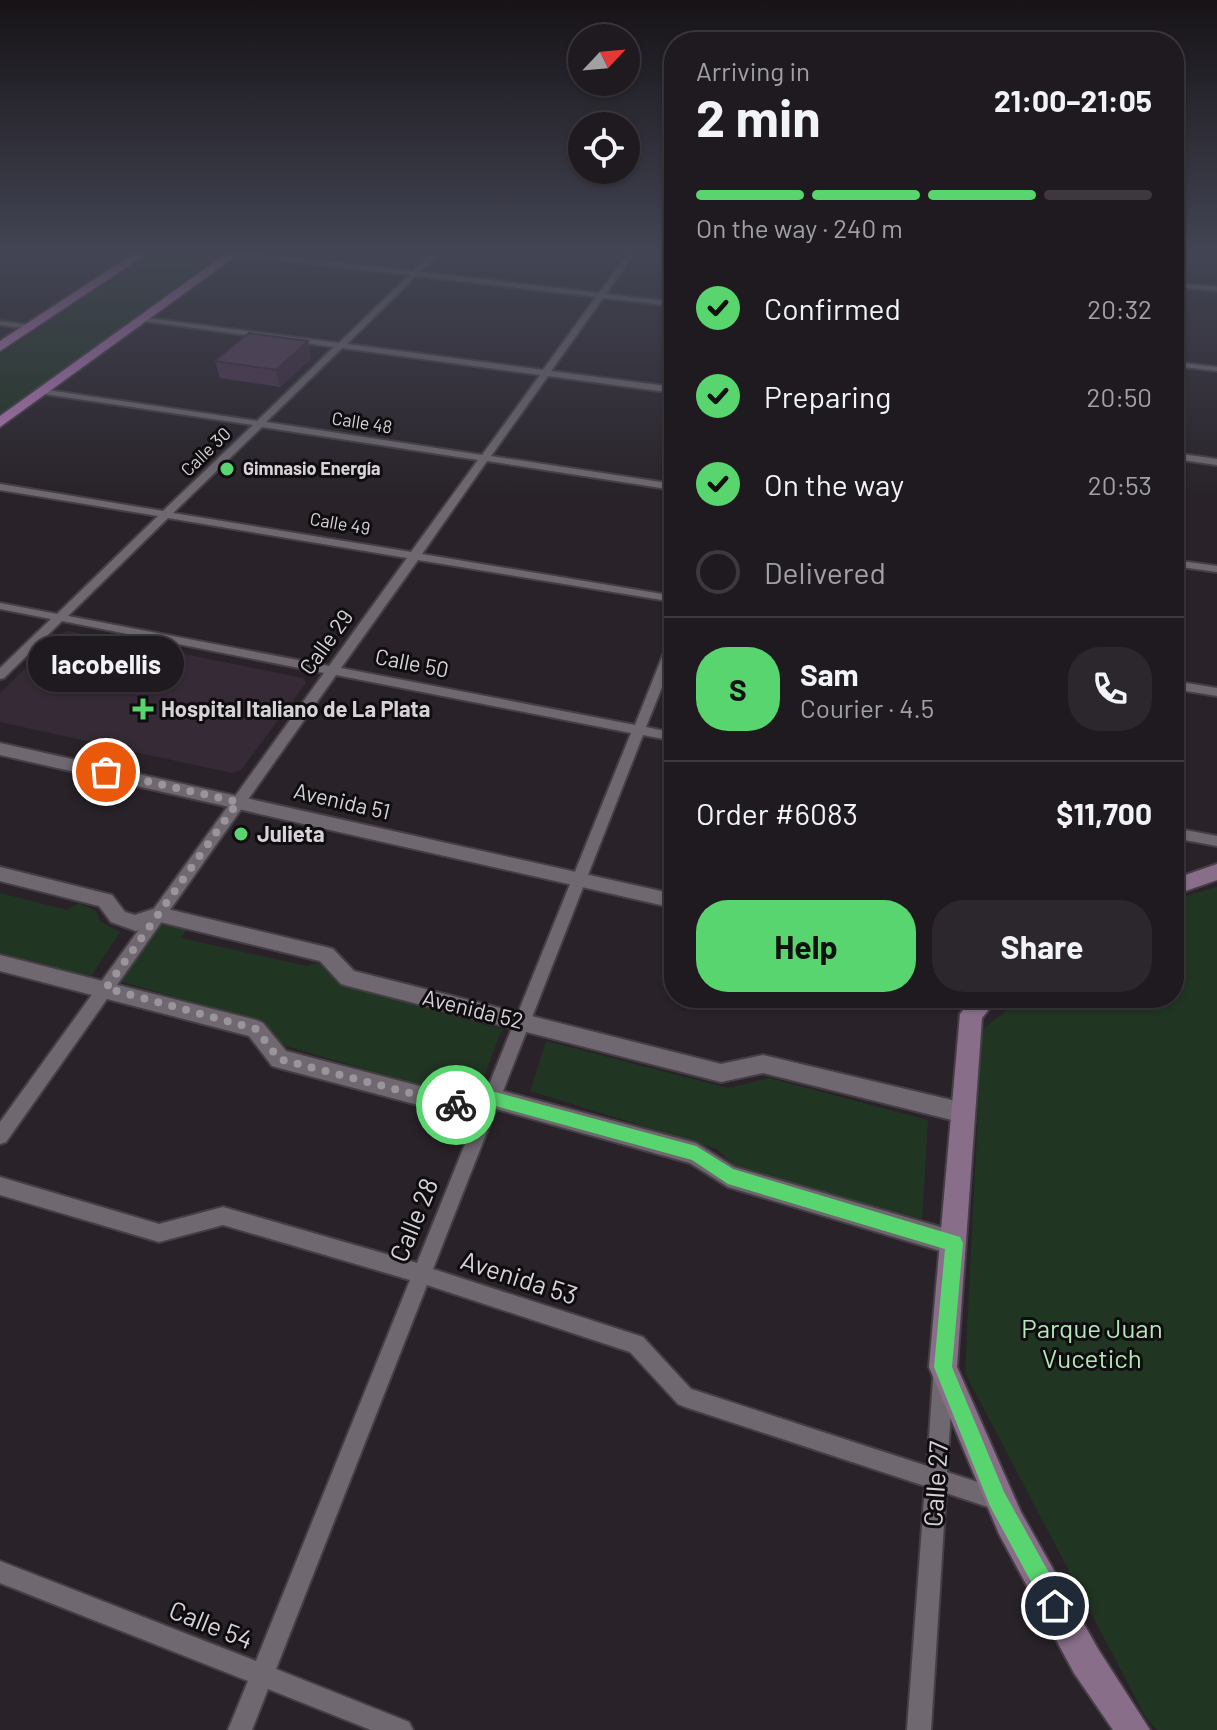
<!DOCTYPE html>
<meta charset="utf-8">
<style>
body{margin:0;font-family:Barlow,sans-serif;background:#2c272c;color:#f1f3f6;height:100vh;display:flex;flex-direction:column;font-size:30px;white-space:nowrap}
*{box-sizing:border-box;margin:0}
p{font-size:26px;color:#a1a1a4}
.icon{flex:none;width:44px;height:44px;fill:none;stroke:currentColor;stroke-width:2;stroke-linecap:round;stroke-linejoin:round}
.map{position:relative;flex:1;overflow:hidden}
.drawer{position:absolute;left:664px;top:32px;width:520px;height:976px;display:flex;flex-direction:column;background:#1f1a1f;border-radius:32px;box-shadow:0 2px 6px #0004,0 0 0 2px #3c383d}
.drawer>*{flex:none}
.needle{width:52px;rotate:64deg}
.tools{position:absolute;left:568px;top:24px;display:grid;gap:16px}
.tools a{display:grid;place-items:center;width:72px;height:72px;border-radius:50%;background:#1f1a1f;box-shadow:0 2px 6px #0004,0 0 0 2px #3c383d;font-size:40px}
.pin{position:absolute;display:grid;place-items:center;width:68px;height:68px;color:#fff;margin:-34px;border:4px solid #fff;border-radius:50%;box-shadow:0 2px 8px #0007}
.courier{position:absolute;display:grid;place-items:center;width:80px;height:80px;margin:-40px;border:6px solid #59d56f;border-radius:50%;background:#fff;color:#222;box-shadow:0 2px 10px #0007}
.bubble{position:absolute;height:56px;border-radius:28px;background:#1f1a1f;box-shadow:0 2px 6px #0004,0 0 0 2px #3c383d;font-size:26px;font-weight:700;line-height:56px;text-align:center}
.headline em{font-style:normal;font-weight:700}
.headline div{display:flex;flex-direction:column-reverse}
.headline{display:flex;align-items:center;justify-content:space-between;height:136px;padding:0 32px}
h1{font-size:52px;font-weight:700;line-height:60px}
.bar{display:grid;grid-template-columns:repeat(4,1fr);gap:12px 8px;align-content:center;height:96px;padding:0 32px}
.bar i{height:10px;border-radius:6px;background:#3c383d}
.bar .selected{background:#59d56f}
.bar p{grid-column:span 4}
.line{display:flex;align-items:center;gap:20px;padding:0 32px;border-top:2px solid #3c383d}
.line div{flex:1}
.round{display:grid;place-items:center;flex:none;width:84px;height:84px;border-radius:32px;background:#2c272c}
ol{padding:0 32px;list-style:none}
li{display:flex;align-items:center;gap:24px;height:88px}
li p{margin-inline-start:auto}
li .icon{padding:8px;border-radius:50%;background:#59d56f;color:#111;stroke-width:4}
li:last-child{color:#a1a1a4}
li i{width:44px;height:44px;border:4px solid #3c383d;border-radius:50%}
.action{display:flex;gap:16px;margin-top:auto;padding:16px 32px}
.action a{flex:1;height:92px;border-radius:32px;background:#59d56f;color:#111;font-size:32px;font-weight:700;line-height:92px;text-align:center}
.action a+a{background:#2c272c;color:#f1f3f6}
.map>svg:first-child{display:block}
.built{fill:#352a35}
.green{fill:#213523}
.lines{fill:none;stroke-linecap:round;stroke-linejoin:round}
.minor-casing{stroke:#453f45;stroke-width:4}
.tertiary-casing{stroke:#453f45;stroke-width:4}
.secondary-casing{stroke:#453f45;stroke-width:4}
.trunk-casing{stroke:#453f45;stroke-width:4}
.minor{fill:#6f6870;fill-rule:evenodd}
.tertiary{fill:#6f6870;fill-rule:evenodd}
.secondary{fill:#896e8a;fill-rule:evenodd}
.trunk{fill:#b479b6;fill-rule:evenodd}
.wall{fill:#4c354d}
.shaded-wall{fill:#3e2b3e}
.building{fill:#583e59;stroke:#3e2b3e;stroke-width:2}
.route{fill:#59d56f}
.done{stroke:#99959a;stroke-width:8;stroke-dasharray:0 14.4}
.poi-dot{fill:#59d56f;stroke:#100d10;stroke-width:3}
.labels{text-anchor:middle;stroke-width:6;stroke-linejoin:round;paint-order:stroke}
.far-street-label{font-size:18px;fill:#d6d2d7;stroke:#100d10}
.far-poi-label{font-size:18px;font-weight:bold;fill:#d6d2d7;stroke:#100d10;text-anchor:start}
.street-label{font-size:22px;fill:#d6d2d7;stroke:#100d10}
.poi-label{font-size:22px;font-weight:bold;fill:#d6d2d7;stroke:#100d10;text-anchor:start}
.near-street-label{font-size:26px;fill:#d6d2d7;stroke:#100d10}
.near-park-label{font-size:26px;fill:#b3e8b7;stroke:#100d10}
</style>
<div class="map">
<svg width="1217" height="1730" viewBox="0 0 1217 1730">
<rect width="100%" height="100%" fill="#292329"/>
<!-- built -->
<polygon class="built" points="68,631 303,678 306,683 241,770 232,773 107,746 99,755 84,751 91,742 0,722 0,693 60,634"/>
<!-- green -->
<g class="green">
<polygon points="152,253 228,253 0,419 0,355"/>
<polygon points="1217,887 1217,1730 1157,1730 1145,1716 965,1373 982,1030 1022,998 1174,998 1174,899"/>
<polygon points="0,893 67,910 79,903 96,911 100,921 120,932 91,976 0,953"/>
<polygon points="155,924 187,929 181,938 306,966 317,963 337,972 352,988 502,1029 475,1101 279,1044 254,1019 118,981"/>
<polygon points="546,1041 728,1088 769,1078 928,1120 922,1219 742,1174 717,1149 530,1091"/>
</g>
<g class="lines">
<defs>
<g id="minor">
<path d="M232,253H250L413,271L432,253H439L420,272L599,293L628,253H634L606,294L674,302V306L603,298L551,371L674,387V393L548,376L491,456L674,484V490L487,461L422,554L674,596V602L418,560L341,668L635,725L668,642L674,638V657L646,727L674,733V741L643,735L433,1269L643,1337L691,1389L927,1466L933,1379L936,1372L943,1369L950,1372L953,1379L947,1472L1005,1491L1008,1499L1005,1507L997,1510L946,1493L931,1730H907L925,1486L685,1407L678,1404L630,1352L427,1285L276,1669L409,1722L413,1730H371L268,1689L252,1730H228L248,1681L0,1583V1561L256,1661L410,1280L223,1225L159,1242L0,1195V1177L159,1224L223,1207L417,1263L631,733L336,675L6,1142L0,1144V1122L324,673L62,621L4,678L0,679V668L51,619L0,609V603L57,614L158,516L0,490V484L163,511L253,425L44,394L41,393V389L257,421L334,347L143,321L139,319L140,317L339,343L409,275L235,255ZM416,276L596,297L543,370L347,344ZM342,348L540,375L482,455L266,422ZM262,427L478,460L411,552L173,513ZM168,518L407,558L329,666L68,616Z"/>
<polygon points="1174,283 1217,287 1217,291 1174,287"/>
<polygon points="0,321 30,325 34,327 30,329 0,325"/>
<polygon points="1174,362 1217,367 1217,371 1174,366"/>
<polygon points="1174,453 1217,459 1217,465 1174,459"/>
<polygon points="1174,560 1217,566 1217,572 1174,566"/>
<polygon points="1174,681 1217,688 1217,696 1174,689"/>
<polygon points="1174,828 1217,836 1217,846 1174,838"/>
</g>
<g id="tertiary">
<polygon points="0,743 674,894 674,908 0,755"/>
<polygon points="0,867 112,895 125,912 135,915 159,907 326,947 333,949 354,971 721,1064 763,1055 964,1103 972,1106 975,1113 972,1120 964,1123 763,1073 721,1082 348,986 341,984 320,961 160,922 136,931 111,922 99,906 0,881"/>
<polygon points="0,955 256,1020 263,1023 286,1051 469,1099 491,1088 696,1143 734,1167 954,1231 962,1235 966,1243 962,1251 954,1255 728,1187 690,1163 493,1108 471,1119 279,1068 272,1066 249,1036 0,971"/>
</g>
<g id="secondary">
<polygon points="1217,864 1217,880 1174,895 1174,879"/>
<polygon points="972,998 998,998 982,1018 957,1367 1021,1512 1098,1649 1150,1730 1113,1730 1074,1673 999,1534 929,1367 960,1014"/>
</g>
<g id="trunk">
<polygon points="135,253 148,253 0,351 0,341"/>
<polygon points="227,253 240,253 0,427 0,416"/>
</g>
</defs>
<!-- minor casing -->
<use href="#minor" class="minor-casing"/>
<!-- tertiary casing -->
<use href="#tertiary" class="tertiary-casing"/>
<!-- secondary casing -->
<use href="#secondary" class="secondary-casing"/>
<!-- trunk casing -->
<use href="#trunk" class="trunk-casing"/>
<!-- minor -->
<use href="#minor" class="minor"/>
<!-- tertiary -->
<use href="#tertiary" class="tertiary"/>
<!-- secondary -->
<use href="#secondary" class="secondary"/>
<!-- trunk -->
<use href="#trunk" class="trunk"/>
</g>
<!-- wall -->
<polygon class="wall" points="308,341 311,358 280,387 220,378 215,361"/>
<!-- shaded-wall -->
<polygon class="shaded-wall" points="308,341 311,358 280,387 276,370"/>
<!-- building -->
<polygon class="building" points="249,333 308,341 276,370 215,361"/>
<!-- sky -->
<linearGradient id="sky" x2="0" y2="1"><stop stop-color="#171317"/><stop offset="0.51" stop-color="#434554"/><stop offset="1" stop-color="#434554" stop-opacity="0"/></linearGradient>
<rect width="1217" height="495" fill="url(#sky)"/>
<!-- route -->
<polygon class="route" points="491,1091 696,1146 733,1169 960,1237 963,1243 952,1367 1004,1492 1063,1598 1066,1606 1063,1613 1055,1616 1048,1613 990,1506 934,1367 945,1249 728,1184 692,1160 492,1105 471,1116 451,1110 448,1105 456,1098 470,1102"/>
<g class="lines">
<!-- done -->
<polyline class="done" points="106,772 238,802 106,988 256,1029 279,1059 456,1105"/>
</g>
<!-- markers -->
<g class="poi-dot">
<circle cx="227" cy="469" r="8"/>
<path d="M139 697h8v8h8v8h-8v8h-8v-8h-8v-8h8z"/>
<circle cx="241" cy="834" r="8"/>
</g>
<g class="labels">
<!-- far-street labels -->
<g class="far-street-label">
<text transform="translate(362 423) rotate(9)" y="6">Calle 48</text>
<text transform="translate(206 452) rotate(-44)" y="6">Calle 30</text>
<text transform="translate(340 524) rotate(10)" y="6">Calle 49</text>
</g>
<!-- far-poi labels -->
<g class="far-poi-label">
<text x="243" y="475">Gimnasio Energía</text>
</g>
<!-- street labels -->
<g class="street-label">
<text transform="translate(326 642) rotate(-54)" y="8">Calle 29</text>
<text transform="translate(412 663) rotate(11)" y="8">Calle 50</text>
<text transform="translate(342 801) rotate(13)" y="8">Avenida 51</text>
<text transform="translate(473 1009) rotate(14)" y="8">Avenida 52</text>
</g>
<!-- poi labels -->
<g class="poi-label">
<text x="161" y="717">Hospital Italiano de La Plata</text>
<text x="257" y="842">Julieta</text>
</g>
<!-- near-street labels -->
<g class="near-street-label">
<text transform="translate(414 1220) rotate(-68)" y="9">Calle 28</text>
<text transform="translate(519 1278) rotate(18)" y="9">Avenida 53</text>
<text transform="translate(936 1484) rotate(-86)" y="9">Calle 27</text>
<text transform="translate(211 1625) rotate(22)" y="9">Calle 54</text>
</g>
<!-- near-park labels -->
<g class="near-park-label">
<text x="1092" y="1338">Parque Juan<tspan x="1092" dy="30">Vucetich</tspan></text>
</g>
</g>
</svg>
<div class="tools">
<a><svg class="needle" viewBox="-14 -14 28 28"><path d="M0-13l5 13h-10z" fill="#e53935"/><path d="M0 13l5-13h-10z" fill="#a1a1a4"/></svg></a>
<a><svg class="icon" aria-label="locate" viewBox="0 0 24 24"><circle cx="12" cy="12" r="6"/><path d="M12 2v4M12 18v4M2 12h4M18 12h4"/></svg></a>
</div>
<div class="pin" style="left:106px;top:772px;background:#ea580c"><svg class="icon" aria-label="bag" viewBox="0 0 24 24"><path d="M5 8h14l-1 12H6zM9 8a3 3 0 0 1 6 0"/></svg></div>
<div class="pin" style="left:1055px;top:1606px;background:#1f2937"><svg class="icon" aria-label="home" viewBox="0 0 24 24"><path d="M3 11l9-7 9 7M6 9v11h12V9"/></svg></div>
<div class="courier" style="left:456px;top:1105px"><svg class="icon" aria-label="bike" viewBox="0 0 24 24"><circle cx="6" cy="16" r="4"/><circle cx="18" cy="16" r="4"/><path d="M6 16l4-8h5l3 8M10 8l3 8H6M13 5h3"/></svg></div>
<div class="bubble" style="left:28px;top:636px;width:156px">Iacobellis</div>
<section class="drawer">
<div class="headline"><div><h1>2 min</h1><p>Arriving in</p></div><em>21:00–21:05</em></div>
<div class="bar"><i class="selected"></i><i class="selected"></i><i class="selected"></i><i></i><p>On the way · 240 m</p></div>
<ol>
<li><svg class="icon" aria-label="check" viewBox="0 0 24 24"><path d="M5 12l5 5 9-10"/></svg>Confirmed<p>20:32</p></li>
<li><svg class="icon" aria-label="check" viewBox="0 0 24 24"><path d="M5 12l5 5 9-10"/></svg>Preparing<p>20:50</p></li>
<li><svg class="icon" aria-label="check" viewBox="0 0 24 24"><path d="M5 12l5 5 9-10"/></svg>On the way<p>20:53</p></li>
<li><i></i>Delivered</li>
</ol>
<div class="line" style="height:144px"><b class="round" style="background:#59d56f;color:#111">S</b><div><b>Sam</b><p>Courier · 4.5</p></div><a class="round"><svg class="icon" aria-label="phone" viewBox="0 0 24 24"><path d="M5 4h4l2 5-3 2q2 4 5 5l2-3 5 2v4C11 20 4 13 5 4z"/></svg></a></div>
<div class="line" style="height:104px"><div>Order #6083</div><b>$11,700</b></div>
<div class="action"><a>Help</a><a>Share</a></div>
</section>
</div>
